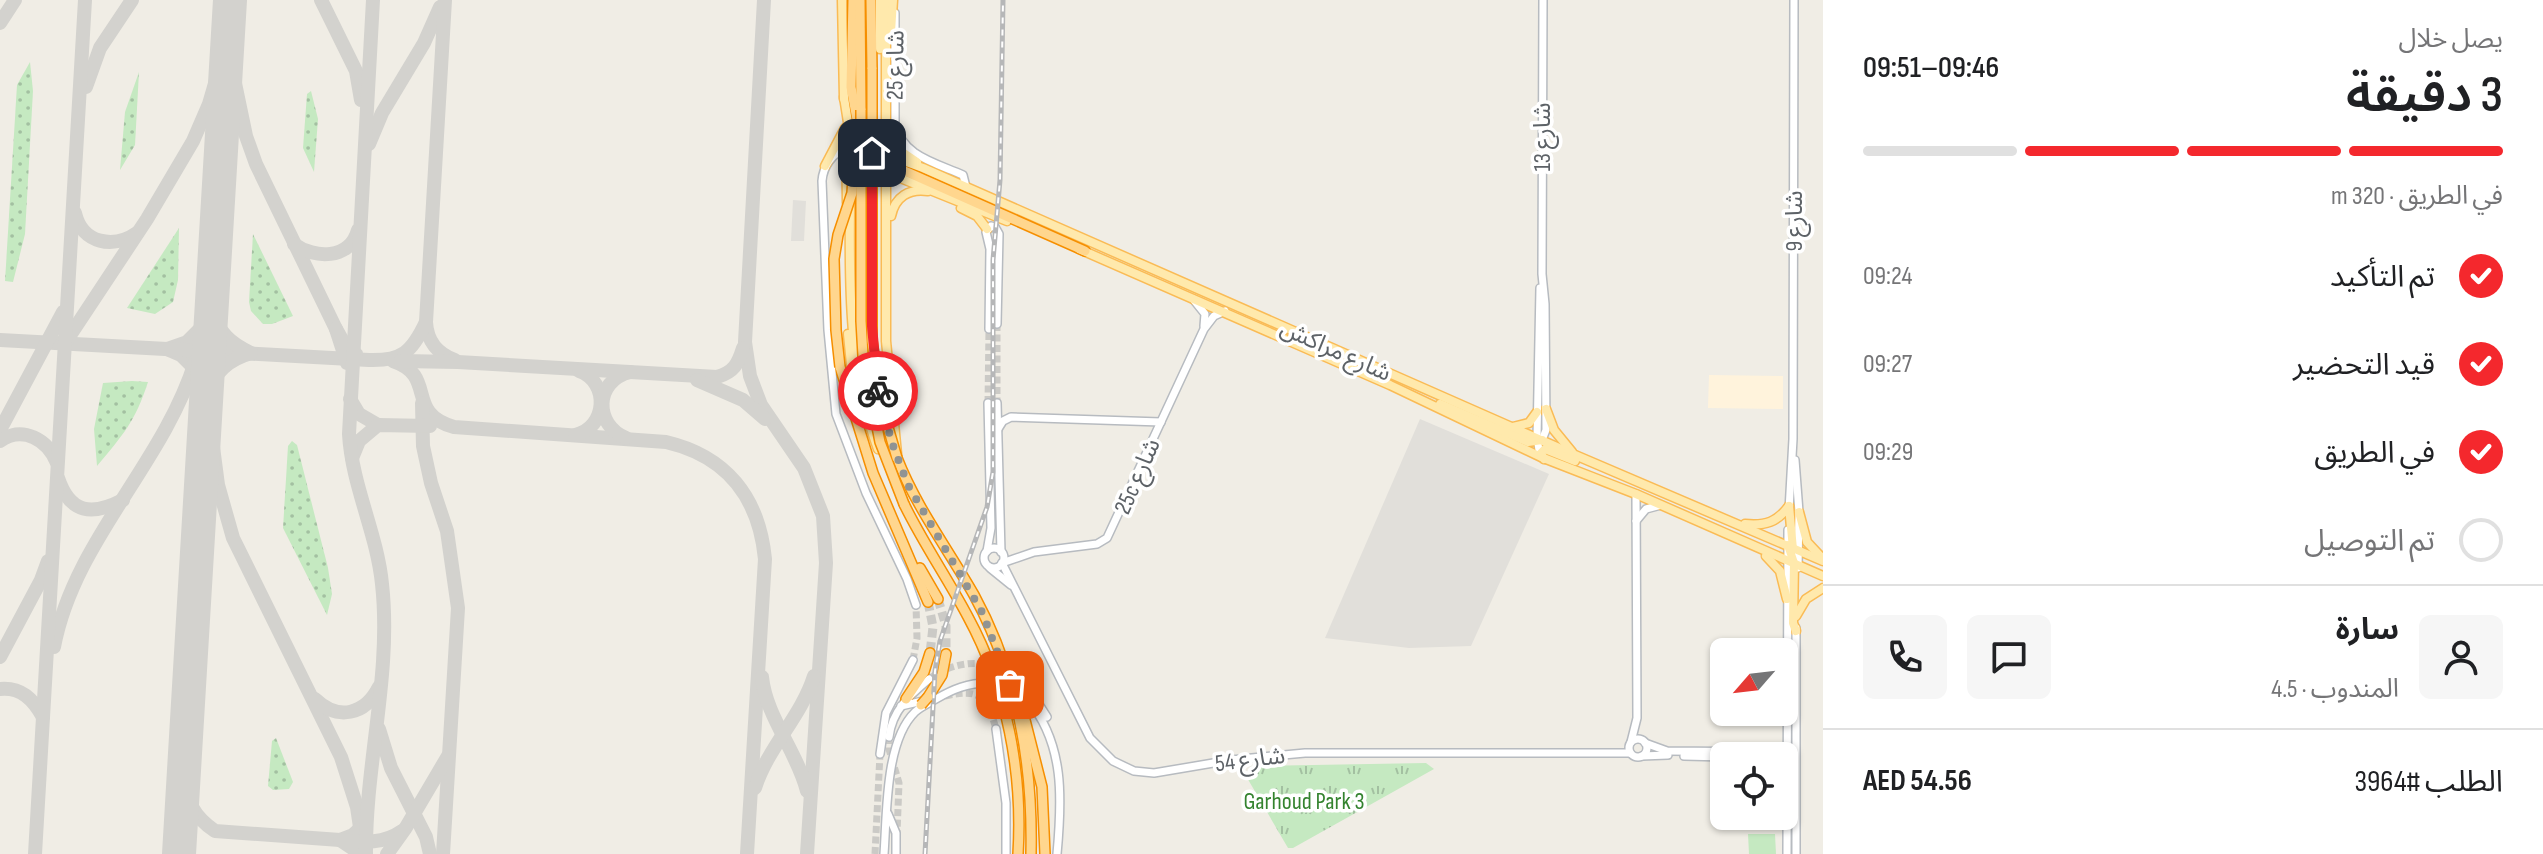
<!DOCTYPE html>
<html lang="ar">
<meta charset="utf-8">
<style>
body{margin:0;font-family:"Sofia Sans Condensed","Noto Sans Arabic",sans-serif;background:#f6f6f6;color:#202124;direction:rtl;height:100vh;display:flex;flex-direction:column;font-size:30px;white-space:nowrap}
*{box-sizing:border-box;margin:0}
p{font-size:26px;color:#757577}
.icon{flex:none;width:44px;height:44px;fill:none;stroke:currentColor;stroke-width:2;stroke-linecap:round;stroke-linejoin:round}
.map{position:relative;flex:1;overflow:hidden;direction:ltr}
.side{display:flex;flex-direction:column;background:#fff;width:720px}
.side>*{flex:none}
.needle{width:52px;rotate:242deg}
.tools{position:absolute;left:1710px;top:638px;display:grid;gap:16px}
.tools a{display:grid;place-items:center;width:88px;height:88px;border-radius:12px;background:#fff;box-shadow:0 2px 6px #0004;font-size:40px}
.pin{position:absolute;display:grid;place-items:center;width:68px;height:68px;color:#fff;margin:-34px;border-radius:16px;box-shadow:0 4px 12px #0006}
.courier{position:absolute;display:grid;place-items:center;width:80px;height:80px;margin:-40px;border:6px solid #f4282d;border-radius:50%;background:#fff;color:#222;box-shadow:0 2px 10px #0007}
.summary em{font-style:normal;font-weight:600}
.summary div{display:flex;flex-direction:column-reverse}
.summary{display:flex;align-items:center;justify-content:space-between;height:136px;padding:0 40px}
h1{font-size:52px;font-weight:600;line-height:60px}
.bar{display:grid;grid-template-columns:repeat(4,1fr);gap:12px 8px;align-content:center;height:96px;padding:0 40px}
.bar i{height:10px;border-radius:6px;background:#e0e0e0}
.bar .active{background:#f4282d}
.bar p{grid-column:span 4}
.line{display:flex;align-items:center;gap:20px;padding:0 40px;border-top:2px solid #e0e0e0}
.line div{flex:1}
.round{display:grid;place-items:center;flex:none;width:84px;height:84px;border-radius:12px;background:#f6f6f6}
ol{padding:0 40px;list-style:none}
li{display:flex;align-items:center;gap:24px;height:88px}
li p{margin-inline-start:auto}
li .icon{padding:8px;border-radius:50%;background:#f4282d;color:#fff;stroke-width:4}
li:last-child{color:#757577}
li i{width:44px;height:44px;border:4px solid #e0e0e0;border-radius:50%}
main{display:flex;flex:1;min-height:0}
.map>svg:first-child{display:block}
.commercial{fill:#fff3dc}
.industrial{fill:#e1dfda}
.grass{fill:url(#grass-dots)}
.park{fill:url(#park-tufts)}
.pitch{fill:#c5e9c1}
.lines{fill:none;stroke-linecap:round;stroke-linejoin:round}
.taxiway{stroke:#d3d2ce;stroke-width:14}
.runway{stroke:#d3d2ce;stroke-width:34}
.secondary-tunnel{stroke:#cbcac6;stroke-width:7;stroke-dasharray:7 3.5;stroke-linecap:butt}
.highway-tunnel{stroke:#cbcac6;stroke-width:9;stroke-dasharray:9 4.5;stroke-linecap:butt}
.secondary-casing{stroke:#b7bbc0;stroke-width:10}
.primary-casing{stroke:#fabb55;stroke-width:11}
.highway-casing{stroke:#f68f00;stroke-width:12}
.secondary{stroke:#fff;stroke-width:7}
.primary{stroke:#ffe9ac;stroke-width:8}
.highway{stroke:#ffd68e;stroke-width:9}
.rail-casing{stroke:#b6b7b8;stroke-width:5}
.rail{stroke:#fff;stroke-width:2;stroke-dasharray:6;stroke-linecap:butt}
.highway-bridge-casing{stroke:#f68f00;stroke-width:12;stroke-linecap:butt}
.highway-bridge{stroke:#ffd68e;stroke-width:9}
.done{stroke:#909393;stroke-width:8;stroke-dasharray:0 14.4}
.route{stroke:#f4282d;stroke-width:10}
.labels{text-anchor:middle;stroke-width:7;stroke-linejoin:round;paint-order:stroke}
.street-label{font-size:24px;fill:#5d6267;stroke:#fff}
.park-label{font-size:24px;fill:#34832f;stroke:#fff}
</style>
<main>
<section class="side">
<div class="summary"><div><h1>3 دقيقة</h1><p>يصل خلال</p></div><em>09:46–09:51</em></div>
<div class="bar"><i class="active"></i><i class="active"></i><i class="active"></i><i></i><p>في الطريق · 320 m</p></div>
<ol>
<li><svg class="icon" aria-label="check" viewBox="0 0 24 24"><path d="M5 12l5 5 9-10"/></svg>تم التأكيد<p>09:24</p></li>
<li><svg class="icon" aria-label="check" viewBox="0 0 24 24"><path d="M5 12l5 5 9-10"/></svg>قيد التحضير<p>09:27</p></li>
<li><svg class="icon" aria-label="check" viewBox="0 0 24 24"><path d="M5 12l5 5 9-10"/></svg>في الطريق<p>09:29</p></li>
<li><i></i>تم التوصيل</li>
</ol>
<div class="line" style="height:144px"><a class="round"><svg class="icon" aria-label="person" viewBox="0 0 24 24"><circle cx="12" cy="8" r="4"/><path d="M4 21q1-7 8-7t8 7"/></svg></a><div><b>سارة</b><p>المندوب · 4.5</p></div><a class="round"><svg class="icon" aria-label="chat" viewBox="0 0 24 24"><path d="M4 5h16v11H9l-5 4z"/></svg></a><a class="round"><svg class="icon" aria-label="phone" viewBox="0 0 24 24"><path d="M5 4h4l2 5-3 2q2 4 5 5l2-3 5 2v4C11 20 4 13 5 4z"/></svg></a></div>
<div class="line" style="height:104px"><div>الطلب #3964</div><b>AED 54.56</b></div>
</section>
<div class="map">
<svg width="1823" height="854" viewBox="0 0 1823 854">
<defs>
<pattern id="grass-dots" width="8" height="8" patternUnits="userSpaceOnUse" patternTransform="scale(2)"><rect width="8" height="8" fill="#c5e9c1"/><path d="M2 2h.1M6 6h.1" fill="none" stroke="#a3c0a1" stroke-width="1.8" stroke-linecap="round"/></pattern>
<pattern id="park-tufts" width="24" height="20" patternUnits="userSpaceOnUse" patternTransform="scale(2)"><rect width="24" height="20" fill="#c5e9c1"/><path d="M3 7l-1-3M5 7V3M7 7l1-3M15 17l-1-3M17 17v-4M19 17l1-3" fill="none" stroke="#a3c0a1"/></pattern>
</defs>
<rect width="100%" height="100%" fill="#f0ede5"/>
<!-- commercial -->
<polygon class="commercial" points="1709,375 1783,376 1783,409 1708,408"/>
<!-- industrial -->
<g class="industrial">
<polygon points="793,200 806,201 804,241 791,241"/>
<polygon points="1420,419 1549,474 1471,646 1409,648 1325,638"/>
</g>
<!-- grass -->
<g class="grass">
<polygon points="30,62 33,91 25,234 13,282 5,281 17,85"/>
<polygon points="139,72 135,145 120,170 125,112"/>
<polygon points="311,91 318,119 314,172 303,148 307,94"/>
<polygon points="179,228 178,280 173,302 155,314 127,308"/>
<polygon points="253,234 293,316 272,324 263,324 251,311 249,302"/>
<path d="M132,381L148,382C135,422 123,435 97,466L94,429L103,383Z"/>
<polygon points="292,441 297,445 328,568 332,594 327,615 283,528 288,446"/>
<polygon points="276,738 293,782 289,789 273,790 268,786 272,741"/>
</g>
<!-- park -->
<polygon class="park" points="1426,763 1434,769 1293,848 1288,848 1246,776 1252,766"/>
<!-- pitch -->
<polygon class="pitch" points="1748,834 1775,834 1776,854 1749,854"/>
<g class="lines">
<!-- taxiway -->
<g class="taxiway">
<polyline points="321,0 356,71 361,100"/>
<polyline points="764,0 745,342 750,376 761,405 804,468 823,516 826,563 807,854"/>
<polyline points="0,23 15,0"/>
<polyline points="227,45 246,136 256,164 336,329"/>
<polyline points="86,87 100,48 132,0"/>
<polyline points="369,144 382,113 424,43 440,7"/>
<path d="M75,213C82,244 114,249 137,233"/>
<path d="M294,244C314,259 350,260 358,230"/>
<polyline points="207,322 187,342 167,349 181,355 200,374 206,394 218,485 233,538 341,757 357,807 361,834"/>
<path d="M426,322C427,341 438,354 455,360"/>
<polyline points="204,331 213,287"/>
<path d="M0,340L369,360C402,361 412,352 426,322L445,0"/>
<polyline points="65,343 147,219 193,141 209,104 219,70 229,16"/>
<path d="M393,361C438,376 404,413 454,427L666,442C726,456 759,497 765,559L747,854"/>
<path d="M401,361L458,362L717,377C734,372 738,364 743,348"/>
<polyline points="347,363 336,329 345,345 356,354"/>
<polyline points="697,380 743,400 765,419"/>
<path d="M206,394C216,372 227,360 251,353C229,343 220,333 211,310"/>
<polyline points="350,399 359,414 378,425"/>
<polyline points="422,403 423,446 431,483 447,531 458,608 443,854"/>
<polyline points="0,430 63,312"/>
<path d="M575,435C607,428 610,382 579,371"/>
<path d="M626,438C594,425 594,381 630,372"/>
<path d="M0,441C23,425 48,440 57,463"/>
<polyline points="352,458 359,441 378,425 430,426"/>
<path d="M58,478C70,514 92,516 123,500"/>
<path d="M54,647C74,541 163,464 195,362"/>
<polyline points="0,657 41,580 48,561"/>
<path d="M762,677C766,717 797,751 807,791"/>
<path d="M0,689C21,687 33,699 43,717"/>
<path d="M315,699C338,721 365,715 379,687"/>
<polyline points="379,729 391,768 426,837 430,854"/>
<path d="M184,776C187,802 193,816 215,831L340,840L353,835L365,824"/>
<path d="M755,788C768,747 801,717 814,676"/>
<polyline points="35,854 85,0"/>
<path d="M361,854L340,840C362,842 382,845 402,831"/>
<path d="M366,854C365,764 392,674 382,584C377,533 352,486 349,434L373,0"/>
<polyline points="387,854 405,829 448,756"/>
</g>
<!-- runway -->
<polyline class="runway" points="179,854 230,0"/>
<!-- secondary-tunnel -->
<g class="secondary-tunnel">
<polyline points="997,324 997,403"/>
<polyline points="988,403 989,329"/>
<polyline points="913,660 917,638 916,605"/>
<path d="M929,679C963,654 1009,659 1033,695"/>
<polyline points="995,684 1014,689 1028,700"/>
<path d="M945,696C980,688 987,696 996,729"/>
<polyline points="889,737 889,749 899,783 897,833"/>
<polyline points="875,854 880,754"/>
</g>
<!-- highway-tunnel -->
<g class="highway-tunnel">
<polyline points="861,132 873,151 898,168"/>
<polyline points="938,599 946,626 946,654"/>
<polyline points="928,602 933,627 930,653"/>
</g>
<defs>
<g id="secondary">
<path d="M895,13V123C901,156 936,163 963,175L966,187"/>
<path d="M846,149C832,153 823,167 822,181L828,330L836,414L866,493L907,579L916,605"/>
<polyline points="1540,288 1537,438 1540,456"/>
<polyline points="1193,299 1205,314 1204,326"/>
<polyline points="989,329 990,249 986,232 991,226 995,227 999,234 997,324"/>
<polyline points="997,403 1001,552"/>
<polyline points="998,429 1003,421 1011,417 1161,422"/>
<polyline points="1542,440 1546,430 1545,304 1542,274 1543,0"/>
<polyline points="1795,460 1799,512 1798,568"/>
<polyline points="1789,510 1793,439 1794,0"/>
<polyline points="1636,521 1646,509 1661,505"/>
<circle cx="994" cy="558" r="10"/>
<polyline points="987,551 991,528 988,403"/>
<polyline points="1002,563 1090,738 1113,761 1134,771 1154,773 1231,760 1305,753 1630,753"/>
<polyline points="1002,563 1034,552 1097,544 1107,538 1204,329 1214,316 1225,311"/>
<polyline points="990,568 1011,585"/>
<polyline points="1033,695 1047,717"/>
<path d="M1028,700C1065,744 1062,800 1057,854"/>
<polyline points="901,706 927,700"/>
<polyline points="996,729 1006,803 1006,854"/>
<path d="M889,737C892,710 910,695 929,679"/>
<circle cx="1638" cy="748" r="9"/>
<polyline points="1631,742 1637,718 1636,494"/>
<polyline points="1645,743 1667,751 1779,752 1787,755"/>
<polyline points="880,754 886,713 913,660"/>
<polyline points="1642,756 1668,755"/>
<polyline points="1684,756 1724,757"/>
<polyline points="888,814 896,833 896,854"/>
<path d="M884,854C887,814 885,741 915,712C920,707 929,703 936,699C953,689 968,683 988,683"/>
<polyline points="1787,854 1788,530"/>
<polyline points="1796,854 1796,628"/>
</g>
<g id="primary">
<polyline points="842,0 844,99"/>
<polyline points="880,0 880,49"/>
<polyline points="886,0 886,341 897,454"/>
<polyline points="891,32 893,0"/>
<polyline points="844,97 850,135 856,150"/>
<polyline points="889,133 895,147 917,162"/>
<polyline points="846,145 847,203"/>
<polyline points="846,149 887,155 923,168 1575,455 1823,561"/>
<polyline points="868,163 883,171 1007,221"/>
<polyline points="825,166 845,128"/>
<path d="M850,205C849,286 849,372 878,449"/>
<polyline points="961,208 977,216 987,229"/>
<path d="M891,216C895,197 909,188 928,191"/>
<polyline points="1079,249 1390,385 1541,457 1636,494 1823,576"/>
<polyline points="848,334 855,404"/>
<polyline points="1440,404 1528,442 1542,440"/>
<polyline points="1546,409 1554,430 1572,452"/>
<polyline points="1513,427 1529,423 1537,412"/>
<polyline points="1544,459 1541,453 1545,449 1575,461"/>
<polyline points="1789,506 1793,549"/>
<polyline points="1799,512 1807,542 1822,558"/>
<path d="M1745,524C1766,526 1777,522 1789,506"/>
<polyline points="1788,545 1794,563 1793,623 1796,631"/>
<polyline points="1766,556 1780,571 1787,599"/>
<polyline points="1796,616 1806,599 1823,588"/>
</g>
<g id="highway">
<polyline points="853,0 851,87 858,125"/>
<polyline points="860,0 861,110"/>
<polyline points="871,0 872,69"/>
<polyline points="898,168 1085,251"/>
<polyline points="840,367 873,473 928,602"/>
<path d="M897,458C916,507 948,549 974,595C1017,674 1033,765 1031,854"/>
<path d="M904,504C923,543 948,579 968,617C1007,689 1023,772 1018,854"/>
<polyline points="920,568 938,599"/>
<polyline points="928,697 942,675 946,654"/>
<polyline points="906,699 924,672 930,653"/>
<polyline points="1023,712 1042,787 1045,854"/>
</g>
</defs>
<!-- secondary casing -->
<use href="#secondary" class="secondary-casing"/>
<!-- primary casing -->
<use href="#primary" class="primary-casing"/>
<!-- highway casing -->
<use href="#highway" class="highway-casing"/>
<!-- secondary -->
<use href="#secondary" class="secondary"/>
<!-- primary -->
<use href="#primary" class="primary"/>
<!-- highway -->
<use href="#highway" class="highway"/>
<defs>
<polyline id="rail" points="925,854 935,671 940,641 987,507 993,472 993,260 1000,180 1003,0"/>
</defs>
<!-- rail casing -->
<use href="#rail" class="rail-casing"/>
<!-- rail -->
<use href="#rail" class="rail"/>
<defs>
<g id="highway-bridge">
<polyline points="872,69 872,341 880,400 897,458"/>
<polyline points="861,110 861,321 863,356 880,442 904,504"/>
<polyline points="840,367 836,330 834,259 838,235 852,193 855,145"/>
<polyline points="921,705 928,697"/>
</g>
</defs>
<!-- highway-bridge casing -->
<use href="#highway-bridge" class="highway-bridge-casing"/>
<!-- highway-bridge -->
<use href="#highway-bridge" class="highway-bridge"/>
</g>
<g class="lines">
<!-- done -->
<polyline class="done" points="878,391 892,443 908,485 982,612 1010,685"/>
<!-- route -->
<polyline class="route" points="872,153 872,326 878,391"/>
</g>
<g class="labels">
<!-- street labels -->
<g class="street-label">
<text transform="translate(895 65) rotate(-89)" y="8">شارع 25</text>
<text transform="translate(1542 137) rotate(-90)" y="8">شارع 13</text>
<text transform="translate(1794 221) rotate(-90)" y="8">شارع 9</text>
<text transform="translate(1336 350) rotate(24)" y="8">شارع مراكش</text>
<text transform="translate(1137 476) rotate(-66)" y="8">25c شارع</text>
<text transform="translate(1250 759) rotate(-7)" y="8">شارع 54</text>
</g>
<!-- park labels -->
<g class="park-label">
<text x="1304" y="809">Garhoud Park 3</text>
</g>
</g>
</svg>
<div class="tools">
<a><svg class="needle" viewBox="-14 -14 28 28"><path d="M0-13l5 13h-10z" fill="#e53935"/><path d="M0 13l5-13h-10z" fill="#757577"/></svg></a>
<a><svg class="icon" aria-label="locate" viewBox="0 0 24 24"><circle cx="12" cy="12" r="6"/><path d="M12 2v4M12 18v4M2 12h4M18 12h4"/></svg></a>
</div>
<div class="pin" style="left:1010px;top:685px;background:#ea580c"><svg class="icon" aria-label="bag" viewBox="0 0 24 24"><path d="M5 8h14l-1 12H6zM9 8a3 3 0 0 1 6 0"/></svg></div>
<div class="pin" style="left:872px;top:153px;background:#1f2937"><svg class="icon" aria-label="home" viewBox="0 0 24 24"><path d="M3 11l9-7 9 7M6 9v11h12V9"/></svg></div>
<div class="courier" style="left:878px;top:391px"><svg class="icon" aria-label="bike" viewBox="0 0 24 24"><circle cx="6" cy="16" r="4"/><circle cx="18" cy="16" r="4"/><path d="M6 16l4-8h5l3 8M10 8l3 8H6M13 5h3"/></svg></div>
</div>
</main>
